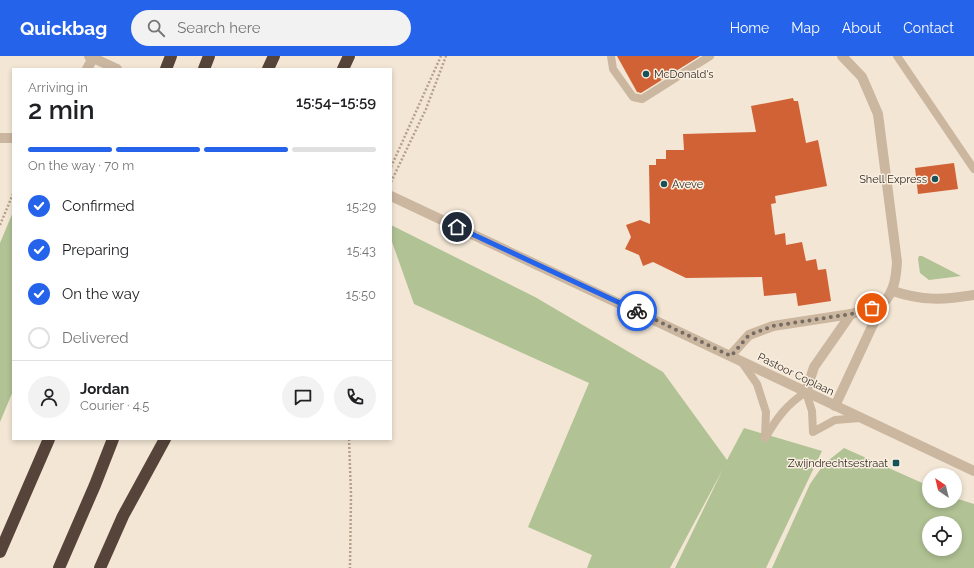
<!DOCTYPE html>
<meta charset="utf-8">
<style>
body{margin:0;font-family:Raleway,sans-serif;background:#f2f2f2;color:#202124;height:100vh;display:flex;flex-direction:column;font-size:15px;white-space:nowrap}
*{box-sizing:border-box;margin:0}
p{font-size:13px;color:#757577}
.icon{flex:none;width:22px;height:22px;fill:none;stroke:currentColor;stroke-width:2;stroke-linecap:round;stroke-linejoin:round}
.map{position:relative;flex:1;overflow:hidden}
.panel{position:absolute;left:12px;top:12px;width:380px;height:372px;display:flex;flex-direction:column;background:#fff;border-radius:0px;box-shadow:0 2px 6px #0003}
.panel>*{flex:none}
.needle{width:26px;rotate:325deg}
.tools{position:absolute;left:922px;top:412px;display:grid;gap:8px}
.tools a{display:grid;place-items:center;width:40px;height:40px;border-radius:50%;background:#fff;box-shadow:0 2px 6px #0003;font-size:20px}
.pin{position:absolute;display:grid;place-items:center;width:34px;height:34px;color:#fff;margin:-17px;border:2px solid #fff;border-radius:50%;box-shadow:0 1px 4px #0007}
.courier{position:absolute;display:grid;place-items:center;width:40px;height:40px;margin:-20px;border:3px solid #2563eb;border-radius:50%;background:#fff;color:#222;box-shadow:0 1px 5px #0007}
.overview em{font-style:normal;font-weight:600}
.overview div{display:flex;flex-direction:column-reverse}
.overview{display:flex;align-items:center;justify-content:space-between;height:68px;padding:0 16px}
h1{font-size:26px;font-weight:600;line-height:30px}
.bar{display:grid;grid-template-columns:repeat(4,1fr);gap:6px 4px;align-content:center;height:48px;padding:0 16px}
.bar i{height:5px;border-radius:3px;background:#e0e0e0}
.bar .active{background:#2563eb}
.bar p{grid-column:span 4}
.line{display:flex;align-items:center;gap:10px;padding:0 16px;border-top:1px solid #e0e0e0}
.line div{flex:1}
.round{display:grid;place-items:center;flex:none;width:42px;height:42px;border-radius:21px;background:#f2f2f2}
ol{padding:0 16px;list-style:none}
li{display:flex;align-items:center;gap:12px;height:44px}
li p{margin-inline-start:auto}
li .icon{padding:4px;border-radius:50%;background:#2563eb;color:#fff;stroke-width:4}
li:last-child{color:#757577}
li i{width:22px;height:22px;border:2px solid #e0e0e0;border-radius:50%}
header{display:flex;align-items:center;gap:24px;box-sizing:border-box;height:56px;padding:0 20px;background:#2563eb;color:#fff}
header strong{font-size:19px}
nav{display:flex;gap:22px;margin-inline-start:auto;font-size:14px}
.search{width:280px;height:36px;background:#f2f2f2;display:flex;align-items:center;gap:10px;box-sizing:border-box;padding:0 14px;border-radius:22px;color:#757577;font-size:15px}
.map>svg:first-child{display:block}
.green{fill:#b1c294;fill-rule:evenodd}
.building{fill:#d06235}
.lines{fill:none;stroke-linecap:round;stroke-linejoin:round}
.path{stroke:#b7a08b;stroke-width:2.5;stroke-dasharray:2 2;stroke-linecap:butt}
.service{stroke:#cbb6a0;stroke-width:8}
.minor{stroke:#cbb6a0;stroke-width:10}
.tertiary{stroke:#cbb6a0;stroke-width:10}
.motorway{stroke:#56443a;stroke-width:12}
.done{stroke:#776c62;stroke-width:4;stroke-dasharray:0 7.2}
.route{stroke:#2563eb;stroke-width:5}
.poi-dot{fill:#175259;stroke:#faf0e1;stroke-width:1.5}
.labels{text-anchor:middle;stroke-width:3;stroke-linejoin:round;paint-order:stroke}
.poi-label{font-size:11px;fill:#342a24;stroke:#faf0e1;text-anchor:start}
.street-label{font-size:11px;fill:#342a24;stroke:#faf0e1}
</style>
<header>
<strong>Quickbag</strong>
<div class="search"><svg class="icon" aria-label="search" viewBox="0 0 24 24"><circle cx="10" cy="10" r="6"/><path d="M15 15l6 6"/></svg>Search here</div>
<nav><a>Home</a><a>Map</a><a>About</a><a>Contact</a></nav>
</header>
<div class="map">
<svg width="974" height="512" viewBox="0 0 974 512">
<rect width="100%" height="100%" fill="#f3e6d5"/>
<!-- green -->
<g class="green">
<polygon points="13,156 13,335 0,366 0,187"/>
<polygon points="391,169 535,241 663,316 727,404 744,372 822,395 766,512 675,512 723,413 670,512 587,512 592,499 528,471 589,327 414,248 391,183"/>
<polygon points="919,200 922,200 961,220 929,224 920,217 918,203"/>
<path d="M844,392L929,430V445H955V442L974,448V512H772L810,428L824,408ZM929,467H955V493H929Z"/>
</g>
<!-- building -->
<g class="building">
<polygon points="617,0 700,0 641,37 637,36"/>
<polygon points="793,42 794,45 798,45 806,87 818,84 827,130 775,140 776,147 771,148 775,179 785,177 786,189 802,186 806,205 816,203 818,214 826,213 831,245 798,250 796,237 764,240 762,221 686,222 653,206 643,210 639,199 625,193 631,181 626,169 640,164 650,168 649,109 656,109 656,103 666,103 666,94 684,94 683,78 756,76 751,50"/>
<polygon points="954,107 958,133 918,138 915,112"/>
</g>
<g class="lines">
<!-- path -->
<g class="path">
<polyline points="391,111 441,0"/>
<polyline points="391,126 426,53 446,0"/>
<polyline points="0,169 13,138"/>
<polyline points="349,383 351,438 350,512"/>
</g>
<!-- service -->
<g class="service">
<polyline points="611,0 613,13 633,41 642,43 710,0"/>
<polyline points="897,0 974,113"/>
<polyline points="741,305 757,328 766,356 765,381"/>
<path d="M765,382C777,362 786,349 806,336L812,355L813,376L835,364L860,362"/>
</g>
<!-- minor -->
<g class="minor">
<polyline points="87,13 93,2"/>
<polyline points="0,82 13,82"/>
<path d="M893,235C922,245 944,244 974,239"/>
<polyline points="731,299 749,279 773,270 851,258 882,249"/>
<polyline points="806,336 814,311 851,258"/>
<path d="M835,350L882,249C894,236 896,223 897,206L878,58L862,21L842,0"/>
</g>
<!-- tertiary -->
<g class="tertiary">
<polyline points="89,0 117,13"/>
<polyline points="391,140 974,415"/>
</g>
<!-- motorway -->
<g class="motorway">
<polyline points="166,13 171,0"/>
<polyline points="204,13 209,0"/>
<polyline points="268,13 274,0"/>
<polyline points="343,13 349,0"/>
<polyline points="0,496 49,383"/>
<polyline points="59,512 95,429 113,383"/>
<polyline points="100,512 123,460 165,383"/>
</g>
</g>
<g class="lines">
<!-- done -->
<polyline class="done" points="637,255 731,300 749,279 773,270 851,258 872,252"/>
<!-- route -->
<polyline class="route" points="457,171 637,255"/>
</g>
<!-- markers -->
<g class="poi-dot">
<circle cx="646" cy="18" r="4"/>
<circle cx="935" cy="123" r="4"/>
<circle cx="664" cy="128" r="4"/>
<rect x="892" y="403" width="8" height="8" rx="2"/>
</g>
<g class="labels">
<!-- poi labels -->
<g class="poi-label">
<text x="654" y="22">McDonald's</text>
<text x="927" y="127" text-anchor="end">Shell Express</text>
<text x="672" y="132">Aveve</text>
<text x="888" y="411" text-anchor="end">Zwijndrechtsestraat</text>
</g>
<!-- street labels -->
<g class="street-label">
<text transform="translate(796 318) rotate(26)" y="4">Pastoor Coplaan</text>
</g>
</g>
</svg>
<div class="tools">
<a><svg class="needle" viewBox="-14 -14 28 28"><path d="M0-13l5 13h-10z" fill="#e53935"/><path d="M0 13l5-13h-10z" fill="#757577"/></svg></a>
<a><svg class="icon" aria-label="locate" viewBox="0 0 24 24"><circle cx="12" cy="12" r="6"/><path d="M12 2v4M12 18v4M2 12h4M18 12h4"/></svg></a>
</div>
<div class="pin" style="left:872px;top:252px;background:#ea580c"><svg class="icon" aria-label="bag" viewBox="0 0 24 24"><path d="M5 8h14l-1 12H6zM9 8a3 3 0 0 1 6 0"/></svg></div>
<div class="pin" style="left:457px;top:171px;background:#1f2937"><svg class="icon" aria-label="home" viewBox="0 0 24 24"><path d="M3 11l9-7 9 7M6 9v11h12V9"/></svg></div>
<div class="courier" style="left:637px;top:255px"><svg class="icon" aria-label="bike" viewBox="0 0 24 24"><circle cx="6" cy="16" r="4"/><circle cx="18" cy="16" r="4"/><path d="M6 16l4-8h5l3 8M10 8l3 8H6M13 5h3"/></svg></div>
<section class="panel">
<div class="overview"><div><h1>2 min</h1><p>Arriving in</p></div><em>15:54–15:59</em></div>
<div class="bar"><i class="active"></i><i class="active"></i><i class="active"></i><i></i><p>On the way · 70 m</p></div>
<ol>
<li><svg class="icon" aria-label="check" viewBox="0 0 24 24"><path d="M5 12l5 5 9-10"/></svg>Confirmed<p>15:29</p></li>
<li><svg class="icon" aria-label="check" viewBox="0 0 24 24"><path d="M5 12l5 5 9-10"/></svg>Preparing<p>15:43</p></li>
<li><svg class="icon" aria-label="check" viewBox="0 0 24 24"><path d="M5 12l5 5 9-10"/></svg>On the way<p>15:50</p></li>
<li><i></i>Delivered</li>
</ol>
<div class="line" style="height:72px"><a class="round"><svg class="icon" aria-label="person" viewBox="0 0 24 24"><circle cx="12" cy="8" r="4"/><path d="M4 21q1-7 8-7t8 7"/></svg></a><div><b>Jordan</b><p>Courier · 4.5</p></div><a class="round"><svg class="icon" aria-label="chat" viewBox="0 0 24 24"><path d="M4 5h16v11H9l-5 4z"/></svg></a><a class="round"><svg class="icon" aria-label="phone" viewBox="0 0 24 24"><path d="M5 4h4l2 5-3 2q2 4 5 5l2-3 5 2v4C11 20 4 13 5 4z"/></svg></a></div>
</section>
</div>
